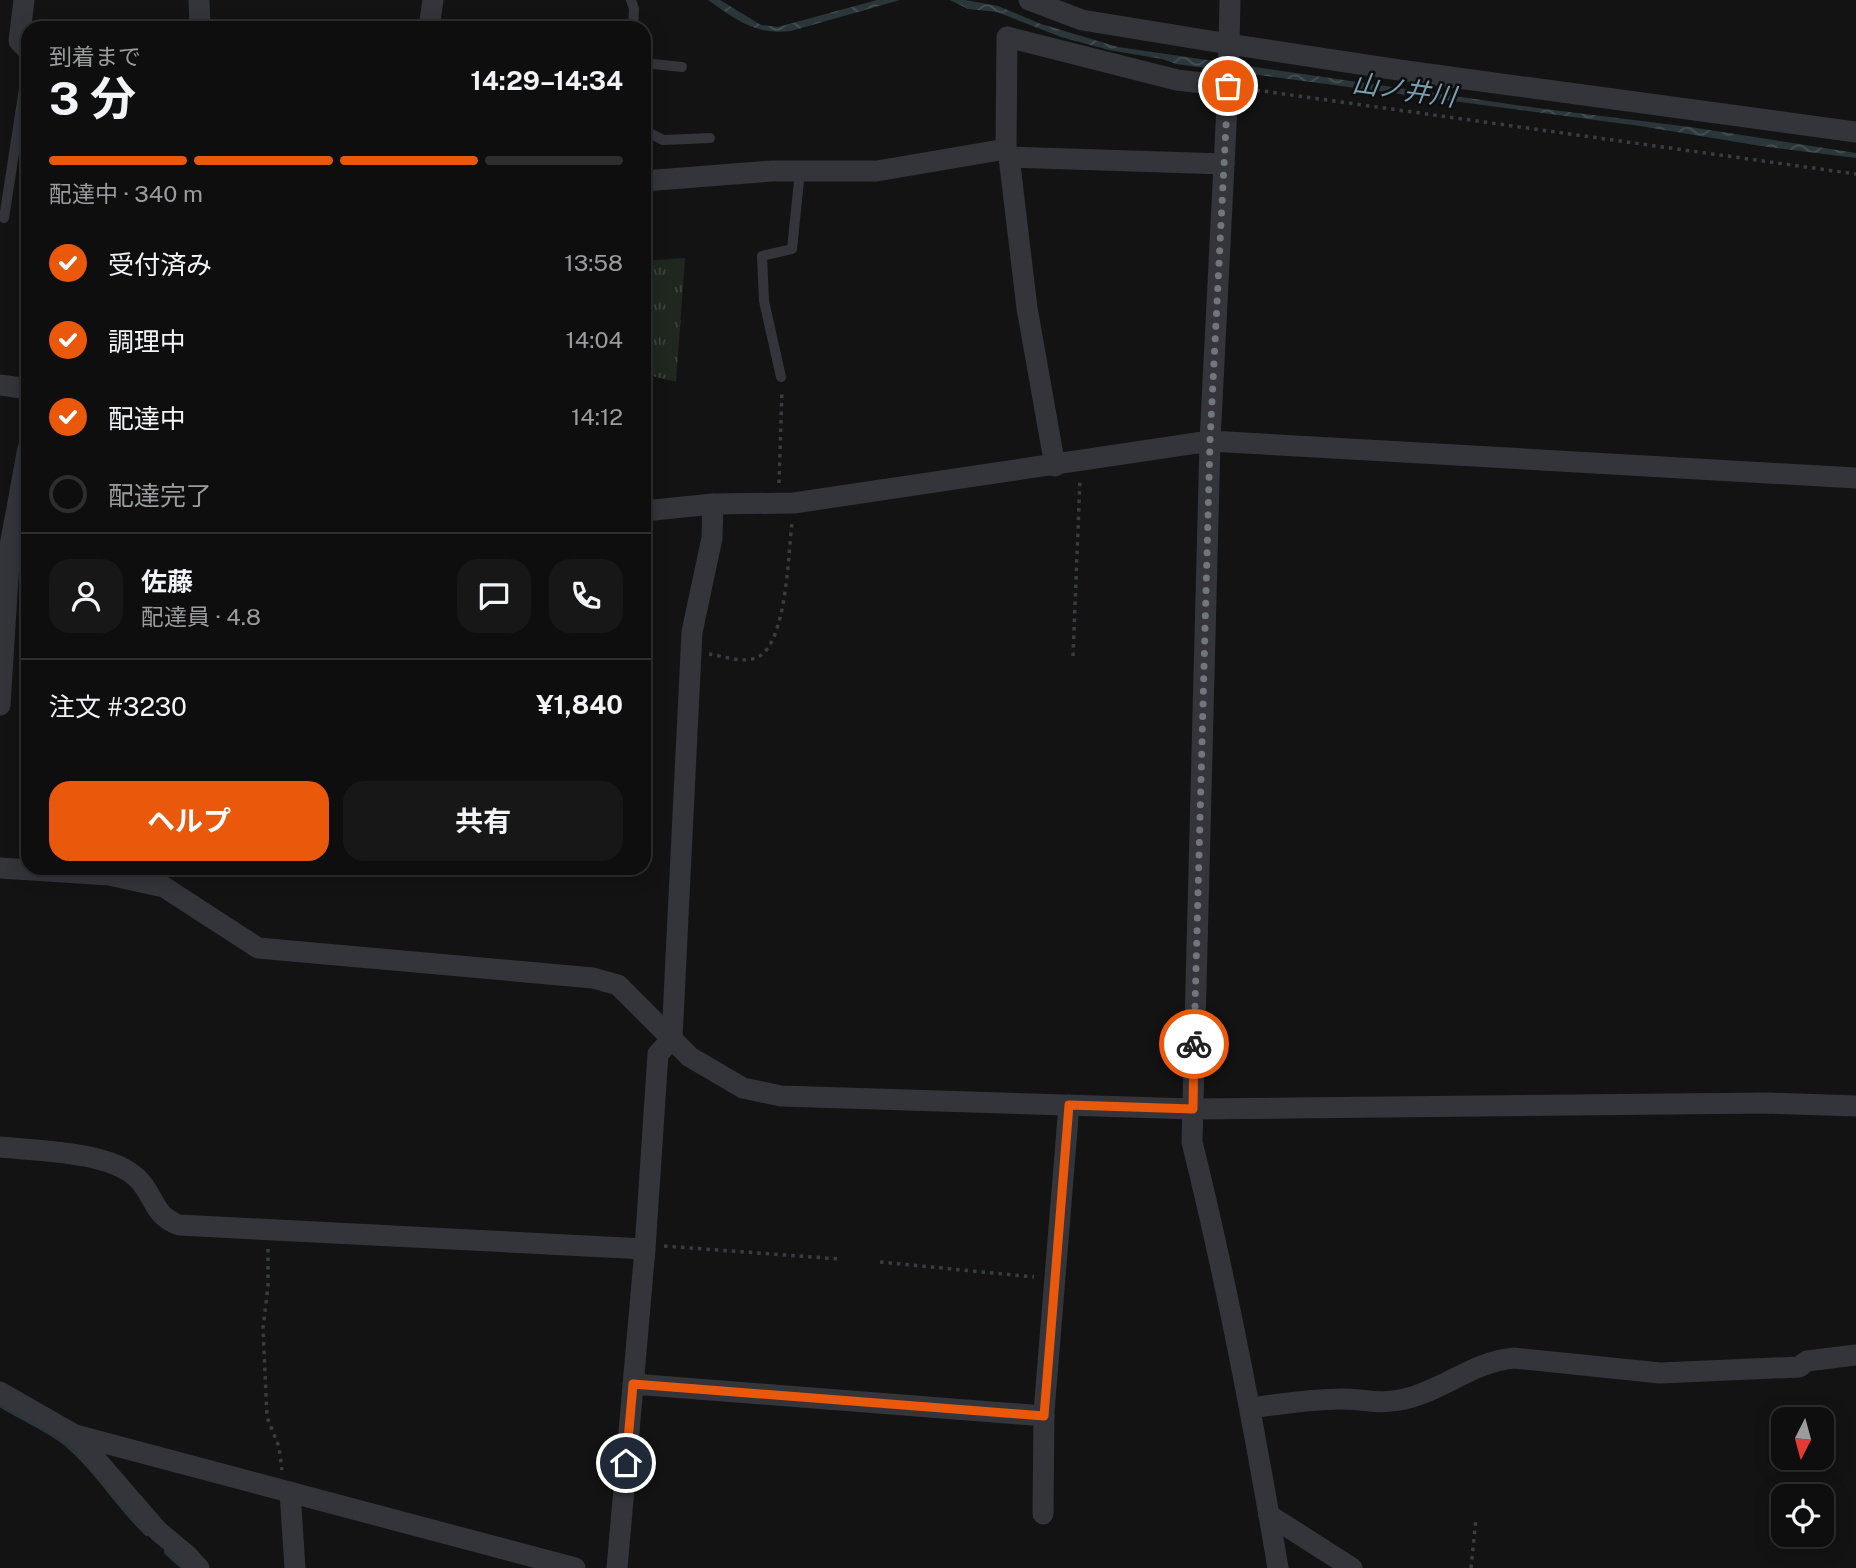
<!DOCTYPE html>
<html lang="ja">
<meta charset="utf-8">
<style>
body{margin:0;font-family:"Public Sans","Noto Sans JP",sans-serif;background:#171718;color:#f1f3f6;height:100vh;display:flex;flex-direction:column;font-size:26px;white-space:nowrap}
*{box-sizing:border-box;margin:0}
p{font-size:23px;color:#9b9c9e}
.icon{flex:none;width:38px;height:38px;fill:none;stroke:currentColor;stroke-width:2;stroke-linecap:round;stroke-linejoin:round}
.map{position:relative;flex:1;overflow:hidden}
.panel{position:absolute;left:21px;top:21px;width:630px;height:854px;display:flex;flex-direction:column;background:#0e0e0f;border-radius:21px;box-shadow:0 4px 18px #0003,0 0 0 2px #2e2e2f}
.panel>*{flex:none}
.needle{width:46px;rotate:186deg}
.fabs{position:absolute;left:1771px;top:1407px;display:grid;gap:14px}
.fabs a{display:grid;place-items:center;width:63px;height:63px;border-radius:14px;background:#0e0e0f;box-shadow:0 4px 18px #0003,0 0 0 2px #2e2e2f;font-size:35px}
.pin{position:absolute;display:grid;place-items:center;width:60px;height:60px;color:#fff;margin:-30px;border:4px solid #fff;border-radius:50%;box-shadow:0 2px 7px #0007}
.courier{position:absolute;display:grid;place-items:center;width:70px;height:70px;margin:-35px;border:5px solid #ea580c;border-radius:50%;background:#fff;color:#222;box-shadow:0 2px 9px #0007}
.headline em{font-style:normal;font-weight:700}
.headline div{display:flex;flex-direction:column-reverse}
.headline{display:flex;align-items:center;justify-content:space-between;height:119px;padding:0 28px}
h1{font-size:46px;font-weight:700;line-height:52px}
.bar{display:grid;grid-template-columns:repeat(4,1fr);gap:10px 7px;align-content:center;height:84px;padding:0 28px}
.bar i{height:9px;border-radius:5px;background:#2e2e2f}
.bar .on{background:#ea580c}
.bar p{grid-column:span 4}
.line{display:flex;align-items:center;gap:18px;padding:0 28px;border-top:2px solid #2e2e2f}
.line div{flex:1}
.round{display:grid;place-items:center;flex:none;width:74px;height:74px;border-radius:21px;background:#171718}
ol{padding:0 28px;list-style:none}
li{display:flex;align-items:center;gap:21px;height:77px}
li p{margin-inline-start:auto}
li .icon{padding:7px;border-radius:50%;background:#ea580c;color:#fff;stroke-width:4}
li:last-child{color:#9b9c9e}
li i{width:38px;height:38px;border:4px solid #2e2e2f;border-radius:50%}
.primary-button{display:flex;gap:14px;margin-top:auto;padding:14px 28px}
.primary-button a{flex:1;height:80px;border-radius:21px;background:#ea580c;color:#fff;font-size:28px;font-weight:700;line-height:80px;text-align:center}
.primary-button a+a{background:#171718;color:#f1f3f6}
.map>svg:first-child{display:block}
.park{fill:url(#park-tufts)}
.water{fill:url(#water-waves)}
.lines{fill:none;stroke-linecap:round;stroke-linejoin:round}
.stream{stroke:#2b363a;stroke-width:6}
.path{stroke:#3a3c41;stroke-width:3.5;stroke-dasharray:3.5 5;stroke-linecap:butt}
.lane{stroke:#34353a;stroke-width:10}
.street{stroke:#34353a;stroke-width:21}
.done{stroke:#71767d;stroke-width:7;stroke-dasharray:0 12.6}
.route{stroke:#ea580c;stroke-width:9}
.labels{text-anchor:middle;stroke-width:5;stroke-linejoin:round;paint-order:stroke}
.water-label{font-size:26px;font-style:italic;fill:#799fb2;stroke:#0e0e0f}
</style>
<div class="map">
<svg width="1856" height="1568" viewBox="0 0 1856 1568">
<defs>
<pattern id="park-tufts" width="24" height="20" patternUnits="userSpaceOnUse" patternTransform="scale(1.75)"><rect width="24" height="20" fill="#1f271f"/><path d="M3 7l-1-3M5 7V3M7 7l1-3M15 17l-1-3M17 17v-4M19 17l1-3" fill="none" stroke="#3d443d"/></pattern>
<pattern id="water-waves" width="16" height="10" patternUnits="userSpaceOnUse" patternTransform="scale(1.75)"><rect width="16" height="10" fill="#2b363a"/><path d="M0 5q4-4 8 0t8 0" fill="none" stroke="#475054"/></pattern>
</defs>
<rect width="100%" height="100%" fill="#131314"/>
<!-- park -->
<polygon class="park" points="685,258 676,382 644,374 644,261"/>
<!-- water -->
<g class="water">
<path d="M708,0H720L761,25L778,27L877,0H900L791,31C754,35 737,20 708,0Z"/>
<polygon points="950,0 965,0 998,6 1041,24 1118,47 1537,108 1690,127 1856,153 1856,158 1761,146 1640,126 1176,64 1162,59 1109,50 1061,37 997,12 968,9"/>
</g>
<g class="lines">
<!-- stream -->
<g class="stream">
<path d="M0,1404C21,1417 47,1428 66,1443C97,1469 118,1505 147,1533"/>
<polyline points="167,1552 185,1568"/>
</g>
<!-- path -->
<g class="path">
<polyline points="1248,89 1856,174"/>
<polyline points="779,483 782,390"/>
<path d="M709,654C723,656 744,664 758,657C787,642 788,554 792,523"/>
<polyline points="1073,656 1080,479"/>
<polyline points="664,1246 840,1259"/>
<polyline points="268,1249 268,1286 263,1328 267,1417 279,1447 282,1470"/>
<polyline points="880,1262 1034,1277"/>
<polyline points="1471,1568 1476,1518"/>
</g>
<!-- lane -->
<g class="lane">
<polyline points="631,0 634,9 633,28"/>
<polyline points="644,63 682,67"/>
<polyline points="644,130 663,140 710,138"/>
<polyline points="4,218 28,63"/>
<polyline points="781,377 764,301 762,256 792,249 800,171"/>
</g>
<!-- street -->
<g class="street">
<polyline points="24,0 19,41 28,50"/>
<polyline points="199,0 200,28"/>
<polyline points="1029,0 1082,20 1229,44 1399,70 1856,132"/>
<path d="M1230,0L1228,86L1210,441L1192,1142C1227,1283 1254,1425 1278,1568"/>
<polyline points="429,28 433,0"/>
<polyline points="1009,157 1224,164"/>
<polyline points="644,181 772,171 877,171 1006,149"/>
<polyline points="0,385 28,389"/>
<polyline points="1055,466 1027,308 1009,157 1006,149 1007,37 1177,80 1228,86"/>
<polyline points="644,511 713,504 794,503 1210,441 1856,478"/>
<polyline points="0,705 10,546 28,448"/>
<polyline points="0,868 109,875 164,887 258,948 593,978 618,985 690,1057 743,1088 781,1096 1193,1109 1767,1103 1856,1106"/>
<path d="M0,1147C38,1151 109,1151 137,1178C155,1195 152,1215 179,1225L645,1249"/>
<polyline points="633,1384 1044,1416"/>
<polyline points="0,1392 75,1435 575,1568"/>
<path d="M1251,1408C1281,1404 1311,1399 1341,1399C1366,1399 1379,1405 1405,1399C1444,1390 1472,1362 1514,1358L1660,1373L1799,1367L1807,1361L1856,1355"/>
<polyline points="75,1435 158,1531 188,1556 199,1568"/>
<polyline points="290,1492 295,1568"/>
<polyline points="1043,1514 1044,1412 1069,1105"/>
<polyline points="1269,1515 1352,1568"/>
<polyline points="617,1568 645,1249 658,1054 672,1039 692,632 712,538 713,504"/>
</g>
</g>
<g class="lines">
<!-- done -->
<polyline class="done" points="1194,1044 1210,441 1228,86"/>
<!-- route -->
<polyline class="route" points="626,1463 633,1384 1044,1416 1069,1105 1193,1109 1194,1044"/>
</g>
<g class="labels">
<!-- water labels -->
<g class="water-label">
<text transform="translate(1404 90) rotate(8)" y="9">山ノ井川</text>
</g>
</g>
</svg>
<div class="fabs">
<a><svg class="needle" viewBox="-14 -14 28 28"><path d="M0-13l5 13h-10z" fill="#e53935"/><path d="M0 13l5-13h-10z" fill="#9b9c9e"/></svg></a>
<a><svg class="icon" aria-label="locate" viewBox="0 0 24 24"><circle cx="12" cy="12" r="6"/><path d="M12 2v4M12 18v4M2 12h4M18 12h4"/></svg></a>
</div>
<div class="pin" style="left:1228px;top:86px;background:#ea580c"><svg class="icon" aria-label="bag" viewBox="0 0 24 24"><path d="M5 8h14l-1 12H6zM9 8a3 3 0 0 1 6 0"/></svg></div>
<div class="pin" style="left:626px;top:1463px;background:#1f2937"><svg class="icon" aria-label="home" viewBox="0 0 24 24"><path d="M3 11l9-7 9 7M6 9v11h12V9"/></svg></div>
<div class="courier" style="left:1194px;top:1044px"><svg class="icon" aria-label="bike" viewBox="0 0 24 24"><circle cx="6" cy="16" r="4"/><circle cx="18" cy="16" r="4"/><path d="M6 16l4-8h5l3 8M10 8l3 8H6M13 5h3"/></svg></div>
<section class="panel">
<div class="headline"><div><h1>3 分</h1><p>到着まで</p></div><em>14:29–14:34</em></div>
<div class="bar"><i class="on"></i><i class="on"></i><i class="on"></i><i></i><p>配達中 · 340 m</p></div>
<ol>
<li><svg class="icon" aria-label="check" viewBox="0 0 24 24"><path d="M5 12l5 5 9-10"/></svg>受付済み<p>13:58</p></li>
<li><svg class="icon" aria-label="check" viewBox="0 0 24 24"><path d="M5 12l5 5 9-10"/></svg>調理中<p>14:04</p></li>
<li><svg class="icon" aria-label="check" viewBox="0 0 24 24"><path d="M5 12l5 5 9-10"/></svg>配達中<p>14:12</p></li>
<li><i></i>配達完了</li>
</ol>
<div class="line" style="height:126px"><a class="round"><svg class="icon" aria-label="person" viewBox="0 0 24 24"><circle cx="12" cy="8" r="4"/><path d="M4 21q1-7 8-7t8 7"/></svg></a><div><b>佐藤</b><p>配達員 · 4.8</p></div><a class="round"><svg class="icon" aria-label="chat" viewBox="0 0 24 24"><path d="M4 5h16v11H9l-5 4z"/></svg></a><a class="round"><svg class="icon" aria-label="phone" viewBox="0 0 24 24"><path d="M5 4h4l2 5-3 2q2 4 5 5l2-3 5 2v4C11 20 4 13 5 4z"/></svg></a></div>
<div class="line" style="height:91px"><div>注文 #3230</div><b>¥1,840</b></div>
<div class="primary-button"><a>ヘルプ</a><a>共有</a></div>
</section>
</div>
